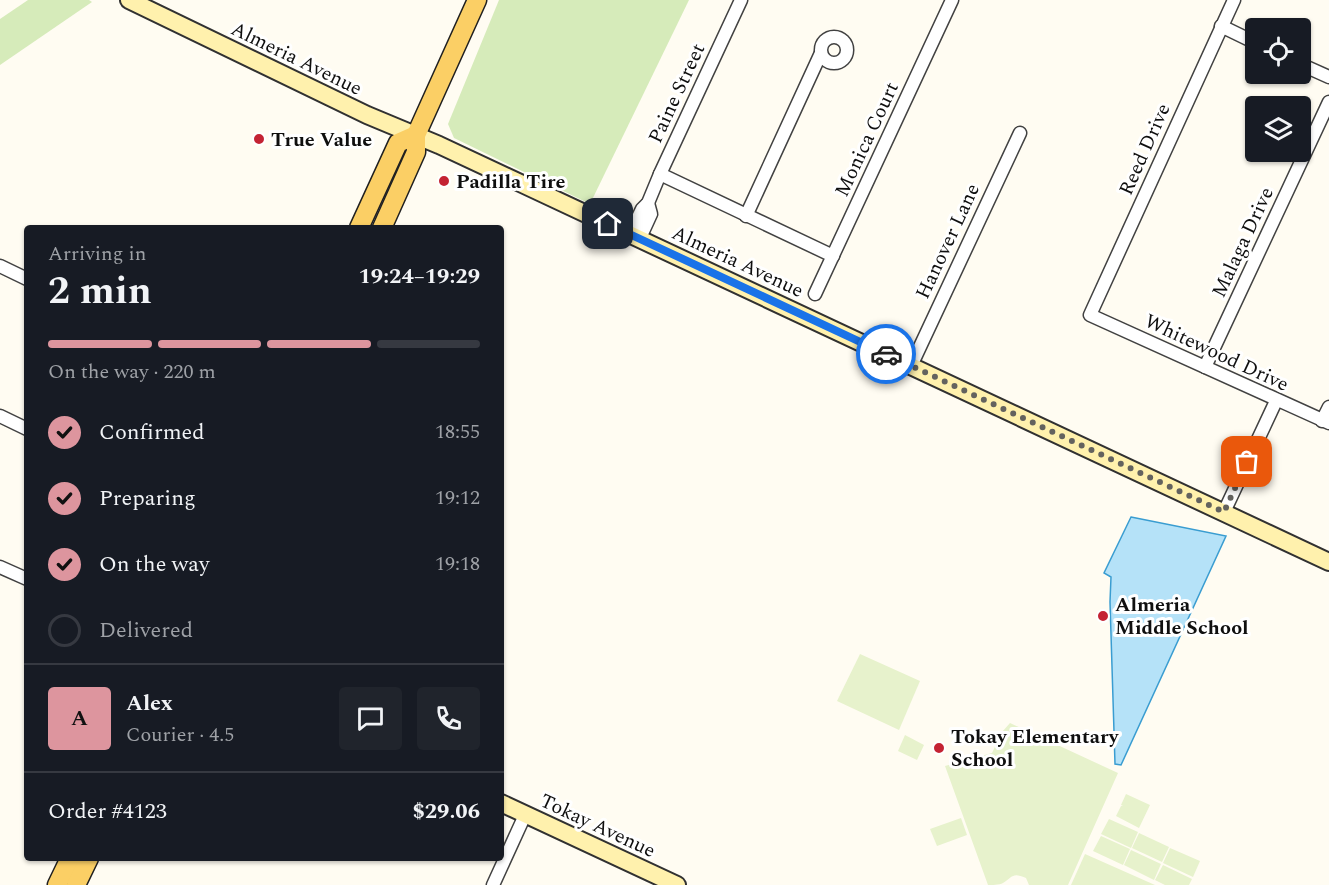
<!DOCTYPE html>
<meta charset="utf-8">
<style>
body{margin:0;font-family:Spectral,serif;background:#20242c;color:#f1f3f6;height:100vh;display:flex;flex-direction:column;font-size:22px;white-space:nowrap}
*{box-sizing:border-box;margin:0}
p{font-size:20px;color:#9ea1a6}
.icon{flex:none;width:33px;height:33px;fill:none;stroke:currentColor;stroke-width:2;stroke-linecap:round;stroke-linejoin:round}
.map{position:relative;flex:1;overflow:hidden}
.side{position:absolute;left:24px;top:225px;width:480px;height:636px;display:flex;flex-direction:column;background:#171b24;border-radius:6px;box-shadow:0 2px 4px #0004}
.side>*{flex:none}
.fabs{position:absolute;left:1245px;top:18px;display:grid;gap:12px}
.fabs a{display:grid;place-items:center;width:66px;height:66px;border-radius:6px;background:#171b24;box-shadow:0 2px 4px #0004;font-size:30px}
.pin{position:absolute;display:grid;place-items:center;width:51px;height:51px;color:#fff;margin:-26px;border-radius:12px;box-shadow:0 3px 9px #0006}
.courier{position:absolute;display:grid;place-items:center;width:60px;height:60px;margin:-30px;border:4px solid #1a73e8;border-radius:50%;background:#fff;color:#222;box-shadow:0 2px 8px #0007}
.head em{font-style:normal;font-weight:700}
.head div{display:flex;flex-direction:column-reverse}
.head{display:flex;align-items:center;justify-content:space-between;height:102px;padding:0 24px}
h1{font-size:39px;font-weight:700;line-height:45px}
.bar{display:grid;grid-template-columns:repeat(4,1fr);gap:9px 6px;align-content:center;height:72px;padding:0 24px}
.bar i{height:8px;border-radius:4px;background:#363941}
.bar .active{background:#dd959e}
.bar p{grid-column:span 4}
.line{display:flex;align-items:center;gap:15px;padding:0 24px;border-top:2px solid #363941}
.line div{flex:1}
.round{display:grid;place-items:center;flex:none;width:63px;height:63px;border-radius:6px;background:#20242c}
ol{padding:0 24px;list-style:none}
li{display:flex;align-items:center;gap:18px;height:66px}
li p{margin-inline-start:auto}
li .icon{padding:6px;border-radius:50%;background:#dd959e;color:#111;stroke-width:4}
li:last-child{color:#9ea1a6}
li i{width:33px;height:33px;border:3px solid #363941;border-radius:50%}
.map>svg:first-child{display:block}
.green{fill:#d6ebba}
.pitch{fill:#e7f2cc}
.water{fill:#b5e2f8;stroke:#3a9dd1;stroke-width:1.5}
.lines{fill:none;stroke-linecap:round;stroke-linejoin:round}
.street-casing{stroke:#424242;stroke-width:15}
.secondary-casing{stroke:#313131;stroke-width:20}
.primary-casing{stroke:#202020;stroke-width:21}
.street{stroke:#fff;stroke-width:12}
.secondary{stroke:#fff1ad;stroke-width:16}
.primary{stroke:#fbcf65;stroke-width:18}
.done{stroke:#63625e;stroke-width:6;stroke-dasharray:0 10.8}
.route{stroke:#1a73e8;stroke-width:8}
.poi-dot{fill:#c42333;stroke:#fff;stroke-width:2}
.labels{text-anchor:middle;stroke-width:6;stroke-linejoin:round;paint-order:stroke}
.street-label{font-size:20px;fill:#0f0f0f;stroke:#fff}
.poi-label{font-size:20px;font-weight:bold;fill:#0f0f0f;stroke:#fff;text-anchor:start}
</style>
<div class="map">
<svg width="1329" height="885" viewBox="0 0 1329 885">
<rect width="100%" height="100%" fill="#fffcf2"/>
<!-- green -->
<g class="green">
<polygon points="28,0 89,0 92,2 0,65 0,19"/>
<polygon points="499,0 689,0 590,204 454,138 448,124"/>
</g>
<!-- pitch -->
<g class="pitch">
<polygon points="860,654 920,681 899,730 837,701"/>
<path d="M1010,723L1118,773L1068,885H1029L1026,878C1012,872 1013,877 1003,883C999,885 992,885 988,885L945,766L992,753L1002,732Z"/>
<polygon points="905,735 924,745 917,760 898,751"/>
<polygon points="1126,794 1150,805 1139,828 1116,816 1121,806 1123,806 1121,805"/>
<polygon points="961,818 967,835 937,846 930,829"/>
<polygon points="1109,819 1138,832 1131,848 1101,834"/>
<polygon points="1139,833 1169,847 1162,862 1132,848"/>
<polygon points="1101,836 1130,849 1123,865 1093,851"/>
<polygon points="1170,848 1200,861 1193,877 1163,863"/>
<polygon points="1131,850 1161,864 1154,880 1124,865"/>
<polygon points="1085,854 1155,885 1071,885"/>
<polygon points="1163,865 1192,879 1189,885 1165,885 1155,880"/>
</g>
<!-- water -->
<polygon class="water" points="1131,517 1226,536 1121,765 1115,764 1110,602 1111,577 1104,573"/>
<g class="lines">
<defs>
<g id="street">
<polyline points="1234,0 1090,315 1329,423"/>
<polyline points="1221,26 1256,43"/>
<circle cx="834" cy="50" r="13"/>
<polyline points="1300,64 1329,77"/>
<polyline points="660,174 833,256"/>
<polyline points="746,216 821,53"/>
<polyline points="630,234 642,209 648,203 660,174 741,0"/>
<polyline points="640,238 651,214 648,203"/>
<polyline points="0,266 27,279"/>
<polyline points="815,294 952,0"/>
<polyline points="911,366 1020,133"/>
<polyline points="1205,367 1329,102"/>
<polyline points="0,416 27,429"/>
<polyline points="1322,421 1329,407"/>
<polyline points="1224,512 1276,401"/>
<polyline points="0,567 27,579"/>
<polyline points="493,885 525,815"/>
</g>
<g id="secondary">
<polyline points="129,0 367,115 439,145 1329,562"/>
<polyline points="501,803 677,885"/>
</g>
<g id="primary">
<polyline points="359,228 398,143 416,135"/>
<polyline points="382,228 416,152 416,135 477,0"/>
<polyline points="57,885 70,858"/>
<polyline points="76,885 89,858"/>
</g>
</defs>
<!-- street casing -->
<use href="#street" class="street-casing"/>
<!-- secondary casing -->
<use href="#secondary" class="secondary-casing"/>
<!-- primary casing -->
<use href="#primary" class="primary-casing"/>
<!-- street -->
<use href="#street" class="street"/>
<!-- secondary -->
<use href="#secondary" class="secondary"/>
<!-- primary -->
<use href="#primary" class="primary"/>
</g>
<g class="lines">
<!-- done -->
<polyline class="done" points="886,354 1224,512 1247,462"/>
<!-- route -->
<polyline class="route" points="608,224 886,354"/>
</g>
<!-- markers -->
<g class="poi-dot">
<circle cx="259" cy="139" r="6"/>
<circle cx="444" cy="181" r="6"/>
<circle cx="1103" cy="616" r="6"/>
<circle cx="939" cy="748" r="6"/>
</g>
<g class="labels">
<!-- street labels -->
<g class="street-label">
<text transform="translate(297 58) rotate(26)" y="7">Almeria Avenue</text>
<text transform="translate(676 93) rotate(-65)" y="7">Paine Street</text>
<text transform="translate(866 139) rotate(-65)" y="7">Monica Court</text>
<text transform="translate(1144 149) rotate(-66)" y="7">Reed Drive</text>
<text transform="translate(947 241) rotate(-65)" y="7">Hanover Lane</text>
<text transform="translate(1242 242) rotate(-65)" y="7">Malaga Drive</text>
<text transform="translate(738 261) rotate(25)" y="7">Almeria Avenue</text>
<text transform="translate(1217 352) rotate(25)" y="7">Whitewood Drive</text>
<text transform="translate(598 825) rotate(25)" y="7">Tokay Avenue</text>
</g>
<!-- poi labels -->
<g class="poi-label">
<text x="271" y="146">True Value</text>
<text x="456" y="188">Padilla Tire</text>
<text x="1115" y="611">Almeria<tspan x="1115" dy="23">Middle School</tspan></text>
<text x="951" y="743">Tokay Elementary<tspan x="951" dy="23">School</tspan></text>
</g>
</g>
</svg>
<div class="fabs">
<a><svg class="icon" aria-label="locate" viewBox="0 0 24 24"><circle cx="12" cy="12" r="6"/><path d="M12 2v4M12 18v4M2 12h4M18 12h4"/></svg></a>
<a><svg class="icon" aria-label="layers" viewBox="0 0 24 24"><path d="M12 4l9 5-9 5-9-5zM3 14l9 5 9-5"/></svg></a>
</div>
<div class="pin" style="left:1247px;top:462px;background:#ea580c"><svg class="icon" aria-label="bag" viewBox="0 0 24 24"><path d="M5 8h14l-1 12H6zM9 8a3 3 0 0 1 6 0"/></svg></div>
<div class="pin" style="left:608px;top:224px;background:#1f2937"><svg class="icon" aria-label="home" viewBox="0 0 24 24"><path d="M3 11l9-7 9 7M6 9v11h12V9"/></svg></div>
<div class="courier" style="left:886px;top:354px"><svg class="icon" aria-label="car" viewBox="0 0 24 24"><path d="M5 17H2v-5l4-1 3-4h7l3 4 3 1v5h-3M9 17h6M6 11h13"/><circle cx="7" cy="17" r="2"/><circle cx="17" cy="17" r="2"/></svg></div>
<section class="side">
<div class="head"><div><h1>2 min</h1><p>Arriving in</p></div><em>19:24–19:29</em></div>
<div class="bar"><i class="active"></i><i class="active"></i><i class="active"></i><i></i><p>On the way · 220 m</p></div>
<ol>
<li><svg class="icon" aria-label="check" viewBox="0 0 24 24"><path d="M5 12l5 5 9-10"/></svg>Confirmed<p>18:55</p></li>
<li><svg class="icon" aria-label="check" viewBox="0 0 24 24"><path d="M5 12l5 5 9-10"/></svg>Preparing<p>19:12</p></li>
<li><svg class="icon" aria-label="check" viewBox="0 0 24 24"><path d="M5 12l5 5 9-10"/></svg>On the way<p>19:18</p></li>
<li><i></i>Delivered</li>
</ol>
<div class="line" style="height:108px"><b class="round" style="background:#dd959e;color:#111">A</b><div><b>Alex</b><p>Courier · 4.5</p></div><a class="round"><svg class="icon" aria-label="chat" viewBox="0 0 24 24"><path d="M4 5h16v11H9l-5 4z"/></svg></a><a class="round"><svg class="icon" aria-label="phone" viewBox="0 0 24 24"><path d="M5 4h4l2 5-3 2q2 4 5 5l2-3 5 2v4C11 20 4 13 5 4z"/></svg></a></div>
<div class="line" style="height:78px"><div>Order #4123</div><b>$29.06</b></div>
</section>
</div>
